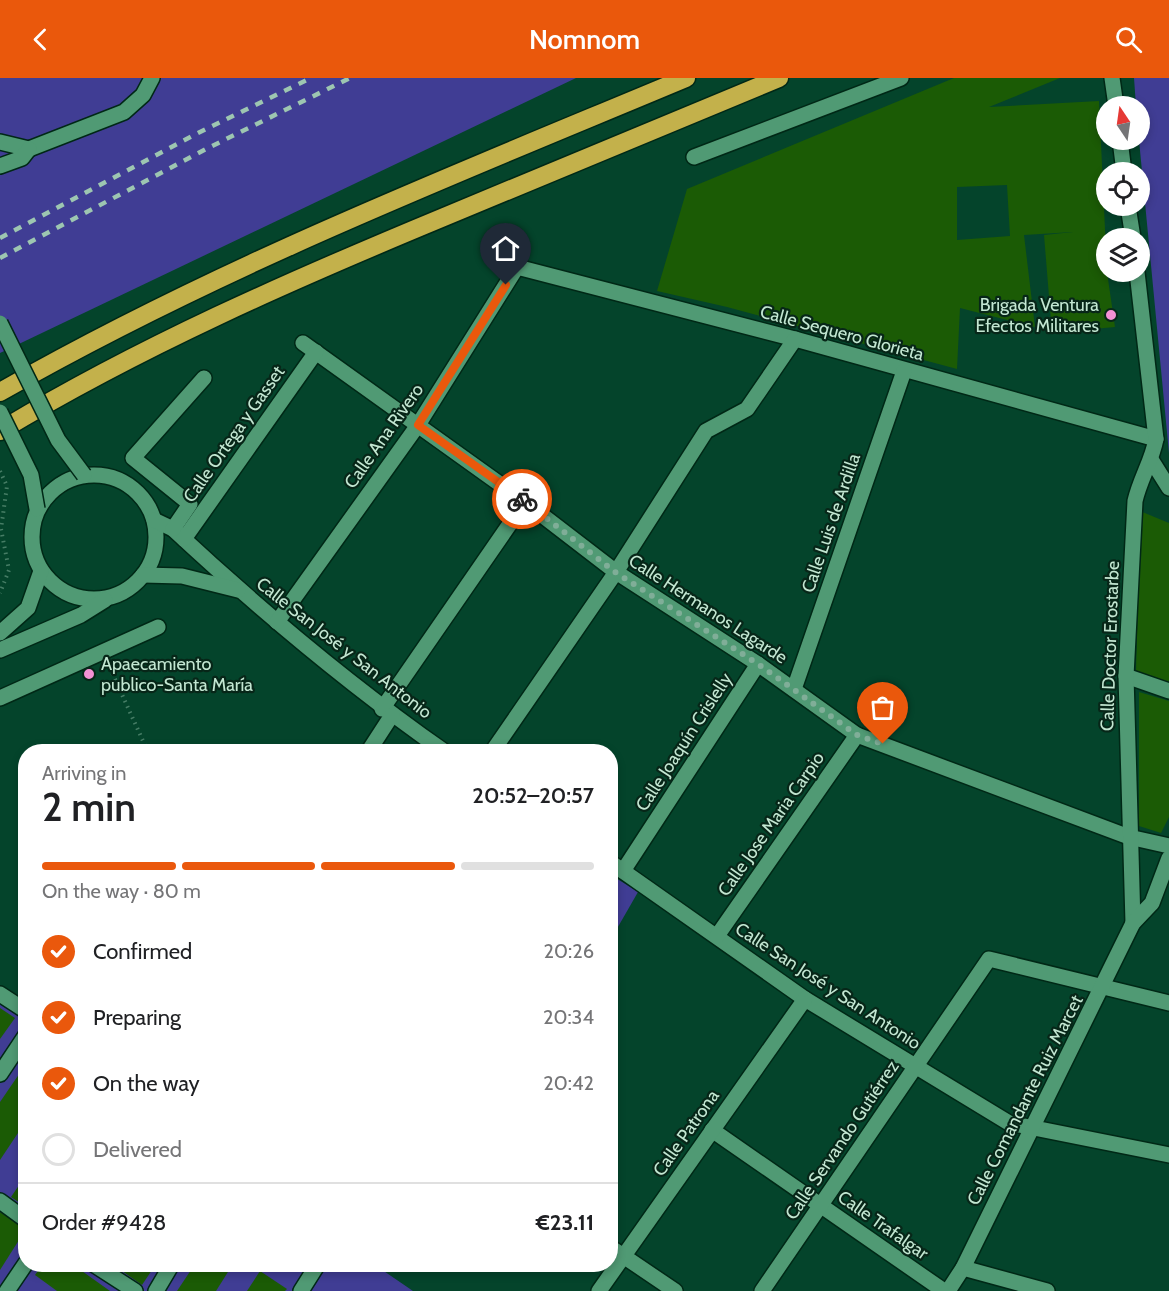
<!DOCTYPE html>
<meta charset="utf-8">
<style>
body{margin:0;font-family:Cabin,sans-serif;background:#f2f2f2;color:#202124;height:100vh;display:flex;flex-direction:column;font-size:22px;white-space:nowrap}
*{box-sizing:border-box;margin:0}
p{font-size:20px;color:#757577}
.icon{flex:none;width:33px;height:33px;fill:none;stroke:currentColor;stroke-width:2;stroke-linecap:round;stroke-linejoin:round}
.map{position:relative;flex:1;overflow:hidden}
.drawer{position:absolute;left:18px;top:666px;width:600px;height:528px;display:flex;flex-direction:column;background:#fff;border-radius:24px;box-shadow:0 3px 9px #0003}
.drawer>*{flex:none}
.needle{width:39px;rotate:347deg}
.controls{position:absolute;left:1096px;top:18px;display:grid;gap:12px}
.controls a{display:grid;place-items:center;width:54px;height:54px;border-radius:50%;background:#fff;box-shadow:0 3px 9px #0003;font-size:30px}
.pin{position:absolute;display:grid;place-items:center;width:51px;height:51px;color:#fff;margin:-62px -26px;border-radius:50% 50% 50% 0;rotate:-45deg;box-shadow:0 0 6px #0007}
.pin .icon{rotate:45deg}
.courier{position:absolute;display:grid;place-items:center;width:60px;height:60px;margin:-30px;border:4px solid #ea580c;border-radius:50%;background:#fff;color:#222;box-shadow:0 2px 8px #0007}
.overview em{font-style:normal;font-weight:600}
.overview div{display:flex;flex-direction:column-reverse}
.overview{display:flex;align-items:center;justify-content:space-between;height:102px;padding:0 24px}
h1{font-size:39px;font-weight:600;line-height:45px}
.bar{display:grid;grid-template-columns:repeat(4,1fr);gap:9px 6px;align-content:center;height:72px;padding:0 24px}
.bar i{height:8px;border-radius:4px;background:#e0e0e0}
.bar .selected{background:#ea580c}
.bar p{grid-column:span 4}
.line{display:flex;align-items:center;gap:15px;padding:0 24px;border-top:2px solid #e0e0e0}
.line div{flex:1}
ol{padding:0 24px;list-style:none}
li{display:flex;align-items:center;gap:18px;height:66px}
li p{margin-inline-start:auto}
li .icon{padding:6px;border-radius:50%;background:#ea580c;color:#fff;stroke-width:4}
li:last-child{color:#757577}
li i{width:33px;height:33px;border:3px solid #e0e0e0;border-radius:50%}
header{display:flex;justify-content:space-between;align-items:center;height:78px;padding:0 24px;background:#ea580c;color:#fff;font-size:27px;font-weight:600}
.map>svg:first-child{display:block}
.green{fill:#403d94}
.building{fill:#1b5b05;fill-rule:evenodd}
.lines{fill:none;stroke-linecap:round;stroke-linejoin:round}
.minor-casing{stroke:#002816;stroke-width:18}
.highway-casing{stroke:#002816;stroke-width:21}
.path{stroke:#467d65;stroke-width:4;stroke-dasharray:1.5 4.5;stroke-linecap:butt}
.minor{stroke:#509a74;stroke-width:15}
.highway{stroke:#c3b14b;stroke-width:18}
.rail{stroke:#9dc6b1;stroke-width:4.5;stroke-dasharray:8 8;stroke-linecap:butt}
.minor-bridge-casing{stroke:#002816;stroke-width:18;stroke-linecap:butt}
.minor-bridge{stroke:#509a74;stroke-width:15}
.done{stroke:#80ae98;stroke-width:6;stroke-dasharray:0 10.8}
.route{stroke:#ea580c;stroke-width:8}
.poi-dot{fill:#f491d4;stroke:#072618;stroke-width:2}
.labels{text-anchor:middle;stroke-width:4.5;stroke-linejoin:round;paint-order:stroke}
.poi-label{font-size:18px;fill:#c3e7d2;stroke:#072618;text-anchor:end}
.street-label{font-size:18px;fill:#c3e7d2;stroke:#072618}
</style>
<header><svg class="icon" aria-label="back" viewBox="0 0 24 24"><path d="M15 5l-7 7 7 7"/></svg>Nomnom<svg class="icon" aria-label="search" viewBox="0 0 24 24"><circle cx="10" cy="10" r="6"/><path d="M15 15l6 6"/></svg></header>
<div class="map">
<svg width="1169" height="1213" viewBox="0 0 1169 1213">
<rect width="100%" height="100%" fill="#04442b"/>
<!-- green -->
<g class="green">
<polygon points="0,0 576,0 0,275"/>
<polygon points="1134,0 1169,0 1169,375 1139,62 1140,28 1136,28"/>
<polygon points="611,797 638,814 611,861"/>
<polygon points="0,924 25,942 26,1186 375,1187 413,1213 0,1213"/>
</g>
<!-- building -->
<g class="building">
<path d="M954,0H1060L989,29L1099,23L1107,194L1115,249L1052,255L1044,157L1073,154L1024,157L1035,249L960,230L957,291L727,229L657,213L687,111ZM1007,107L1010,158L957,162V109Z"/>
<polygon points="1140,433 1169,445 1169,604 1136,594"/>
<polygon points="1139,614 1169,623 1169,739 1161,755 1139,748"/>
<polygon points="0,930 15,940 0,961"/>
<polygon points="26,986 26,1043 0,1082 0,1024"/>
<polygon points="26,1097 26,1129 11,1119"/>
<polygon points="0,1134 26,1151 0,1192"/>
<polygon points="43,1186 72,1186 110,1213 57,1213 35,1197"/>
<polygon points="116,1186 156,1186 142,1207 115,1188"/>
<polygon points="195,1186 233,1186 216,1213 177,1213"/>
<polygon points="260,1193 287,1211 285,1213 247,1213"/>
</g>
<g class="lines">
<defs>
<g id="minor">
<polyline points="1112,0 1116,28"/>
<polyline points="1120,62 1124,94"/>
<polyline points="0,64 29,71 124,34 143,17 152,0"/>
<polyline points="694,79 901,0"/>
<polyline points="0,88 22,80 29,71"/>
<polyline points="1128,128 1133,160"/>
<polyline points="303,265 525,424 616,494 758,586 857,657 1129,759 1169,768"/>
<polyline points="1152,383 1169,410"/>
<circle cx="94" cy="459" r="62"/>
<path d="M154,442L173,451C259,531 348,606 445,674"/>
<polyline points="173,451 190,426 133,380 204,300"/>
<polyline points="184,461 316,274"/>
<polyline points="143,497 182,498 238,512"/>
<polyline points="277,544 418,347 517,189 795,261 1156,361"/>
<polyline points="0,555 28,530 41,493"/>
<polyline points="0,572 81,537 105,522"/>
<polyline points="1126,598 1169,613"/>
<polyline points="794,611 904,293"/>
<polyline points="0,620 158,549"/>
<polyline points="382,631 525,424"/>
<polyline points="368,674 392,637"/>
<polyline points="492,674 616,494 706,353 747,331 795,261"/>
<polyline points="610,784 805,921 1009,1045 1169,1077"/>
<polyline points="623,793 758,586"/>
<path d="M1133,845L1126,598L1135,423C1140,401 1152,383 1156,361L1137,194"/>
<polyline points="717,858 857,657"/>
<polyline points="0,916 26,933"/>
<polyline points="0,996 26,957"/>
<polyline points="712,1052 944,1213"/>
<polyline points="0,1123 26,1142"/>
<polyline points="610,1169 675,1213"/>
<polyline points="93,1186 135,1213"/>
<polyline points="963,1190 1047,1213"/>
<polyline points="7,1213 26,1185"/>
<polyline points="156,1213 172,1186"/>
<polyline points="301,1213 318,1186"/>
<polyline points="599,1213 805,921"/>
<polyline points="762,1213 989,881 1169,925"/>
<polyline points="948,1213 963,1190 1133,845 1152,825 1169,780"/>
</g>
<g id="highway">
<path d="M0,314C219,189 454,97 686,0"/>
<path d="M0,353C141,268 292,202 444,139C555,92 667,46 779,0"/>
</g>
</defs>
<!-- minor casing -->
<use href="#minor" class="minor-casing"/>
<!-- highway casing -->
<use href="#highway" class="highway-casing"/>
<!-- path -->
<g class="path">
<polyline points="0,393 7,408 1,451 9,492 0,515"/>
<polyline points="110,590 148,674"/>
</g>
<!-- minor -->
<use href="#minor" class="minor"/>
<!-- highway -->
<use href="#highway" class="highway"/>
<!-- rail -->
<g class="rail">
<polyline points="0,160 198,55 311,0"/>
<polyline points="0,180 206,71 350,0"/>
</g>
<defs>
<g id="minor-bridge">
<polyline points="0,245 58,362 84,397"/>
<polyline points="0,334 31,397 37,431"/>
</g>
</defs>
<!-- minor-bridge casing -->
<use href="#minor-bridge" class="minor-bridge-casing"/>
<!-- minor-bridge -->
<use href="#minor-bridge" class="minor-bridge"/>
</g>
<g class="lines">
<!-- done -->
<polyline class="done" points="522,421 615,494 758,586 857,657 883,666"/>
<!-- route -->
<polyline class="route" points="506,207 418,347 522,421"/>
</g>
<!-- markers -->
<g class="poi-dot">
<circle cx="1111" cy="237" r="6"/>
<circle cx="89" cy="596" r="6"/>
</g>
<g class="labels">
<!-- poi labels -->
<g class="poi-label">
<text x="1099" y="233">Brigada Ventura<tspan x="1099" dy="21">Efectos Militares</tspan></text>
<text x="101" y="592" text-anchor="start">Apaecamiento<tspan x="101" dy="21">publico-Santa María</tspan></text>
</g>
<!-- street labels -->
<g class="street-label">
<text transform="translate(842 255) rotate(15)" y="6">Calle Sequero Glorieta</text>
<text transform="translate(234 356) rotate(-55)" y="6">Calle Ortega y Gasset</text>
<text transform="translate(384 358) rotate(-55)" y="6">Calle Ana Rivero</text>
<text transform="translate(831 445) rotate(-71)" y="6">Calle Luis de Ardilla</text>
<text transform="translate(708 531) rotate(33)" y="6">Calle Hermanos Lagarde</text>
<text transform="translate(1110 568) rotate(-88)" y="6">Calle Doctor Erostarbe</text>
<text transform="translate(344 570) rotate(38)" y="6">Calle San José y San Antonio</text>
<text transform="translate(684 664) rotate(-57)" y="6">Calle Joaquín Crislelly</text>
<text transform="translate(771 746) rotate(-55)" y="6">Calle Jose Maria Carpio</text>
<text transform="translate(828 908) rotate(33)" y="6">Calle San José y San Antonio</text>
<text transform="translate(1025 1022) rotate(-63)" y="6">Calle Comandante Ruiz Marcet</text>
<text transform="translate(686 1055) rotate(-55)" y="6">Calle Patrona</text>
<text transform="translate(842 1062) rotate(-56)" y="6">Calle Servando Gutiérrez</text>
<text transform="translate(883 1147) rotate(35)" y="6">Calle Trafalgar</text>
</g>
</g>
</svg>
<div class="controls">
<a><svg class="needle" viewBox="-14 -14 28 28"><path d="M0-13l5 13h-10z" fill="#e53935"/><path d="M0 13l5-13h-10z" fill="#757577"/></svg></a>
<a><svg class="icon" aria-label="locate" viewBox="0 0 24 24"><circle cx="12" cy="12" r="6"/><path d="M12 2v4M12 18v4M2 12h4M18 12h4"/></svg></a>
<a><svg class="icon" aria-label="layers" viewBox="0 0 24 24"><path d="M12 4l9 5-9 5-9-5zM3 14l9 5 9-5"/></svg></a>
</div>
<div class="pin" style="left:883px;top:666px;background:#ea580c"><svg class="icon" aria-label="bag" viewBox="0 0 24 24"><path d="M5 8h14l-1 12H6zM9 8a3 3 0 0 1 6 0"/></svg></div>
<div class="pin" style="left:506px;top:207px;background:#1f2937"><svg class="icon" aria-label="home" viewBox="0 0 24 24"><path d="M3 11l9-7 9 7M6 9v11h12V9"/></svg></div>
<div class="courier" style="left:522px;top:421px"><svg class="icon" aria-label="bike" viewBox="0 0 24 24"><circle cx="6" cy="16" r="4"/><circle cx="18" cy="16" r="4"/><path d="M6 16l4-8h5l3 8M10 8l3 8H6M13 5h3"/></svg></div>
<section class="drawer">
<div class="overview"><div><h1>2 min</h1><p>Arriving in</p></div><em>20:52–20:57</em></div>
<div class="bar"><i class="selected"></i><i class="selected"></i><i class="selected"></i><i></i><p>On the way · 80 m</p></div>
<ol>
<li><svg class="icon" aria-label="check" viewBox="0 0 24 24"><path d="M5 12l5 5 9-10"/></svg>Confirmed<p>20:26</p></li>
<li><svg class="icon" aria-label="check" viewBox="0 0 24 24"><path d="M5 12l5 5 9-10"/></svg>Preparing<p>20:34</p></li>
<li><svg class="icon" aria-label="check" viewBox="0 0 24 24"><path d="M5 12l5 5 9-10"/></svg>On the way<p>20:42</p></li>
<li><i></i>Delivered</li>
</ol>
<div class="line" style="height:78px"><div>Order #9428</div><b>€23.11</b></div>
</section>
</div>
